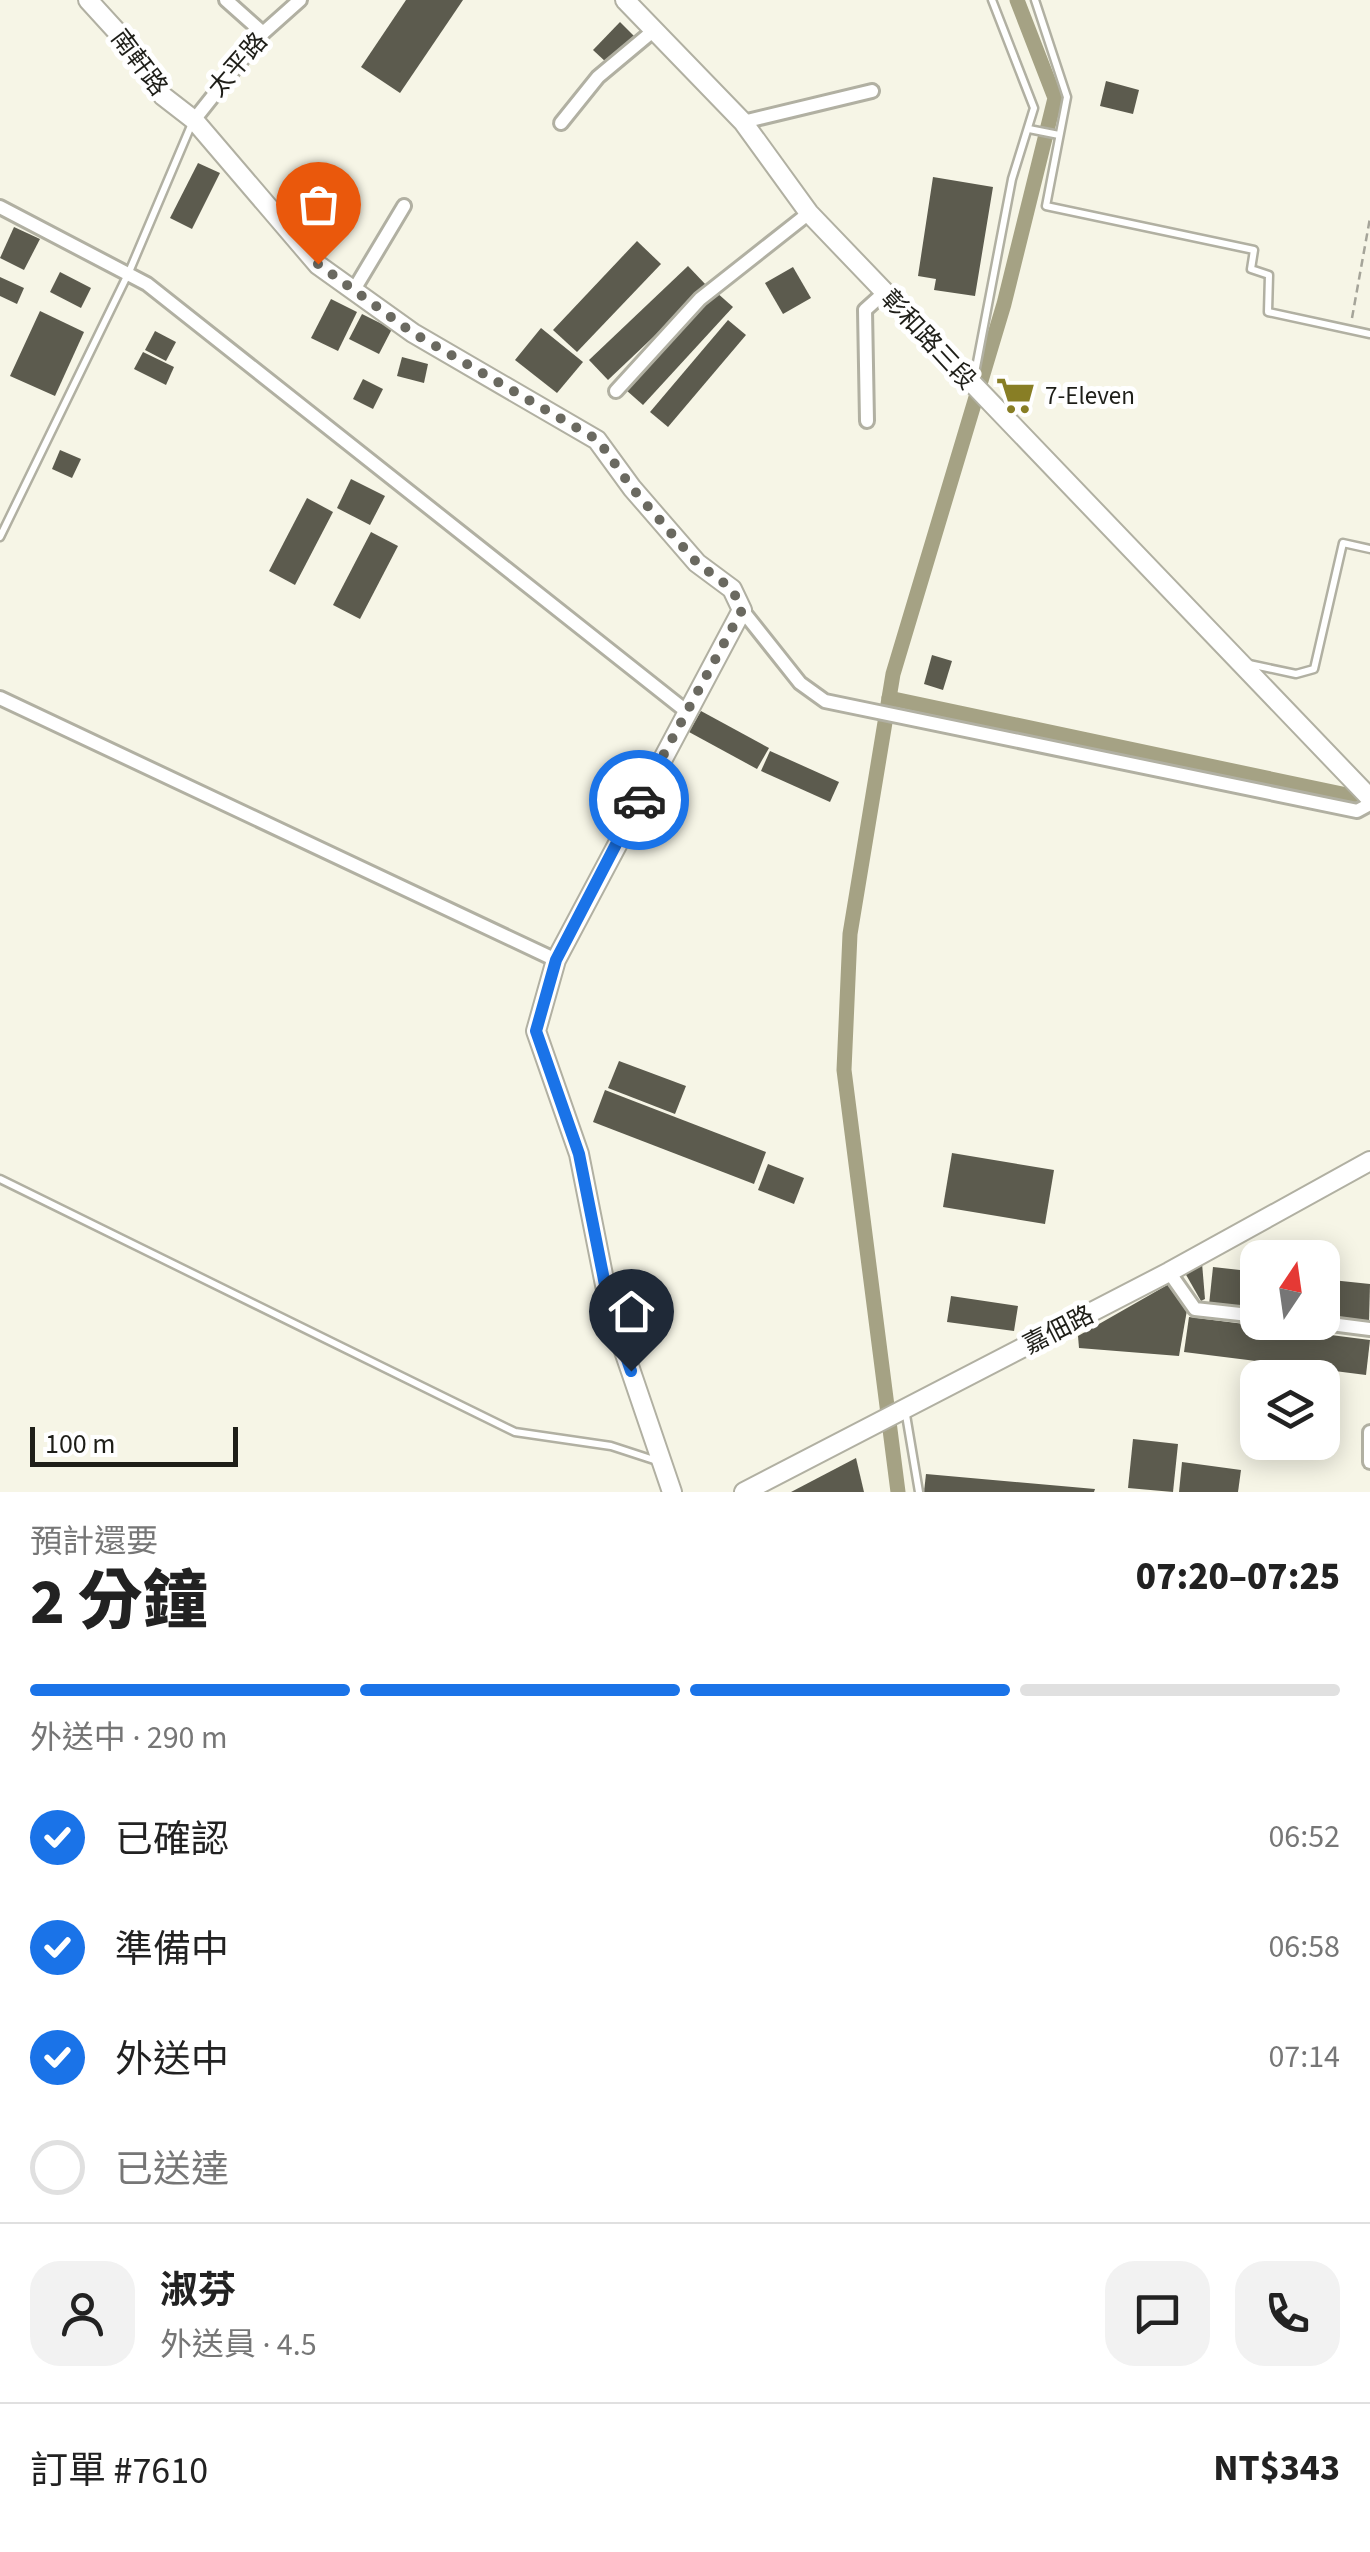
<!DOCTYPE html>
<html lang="zh-TW">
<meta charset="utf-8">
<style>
body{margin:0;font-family:"Source Sans 3","Noto Sans TC",sans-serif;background:#f2f2f2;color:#222;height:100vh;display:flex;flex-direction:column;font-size:38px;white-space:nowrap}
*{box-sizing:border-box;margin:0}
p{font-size:32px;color:#767676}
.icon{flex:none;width:55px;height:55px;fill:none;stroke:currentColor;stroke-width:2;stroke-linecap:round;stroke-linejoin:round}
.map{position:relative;height:1492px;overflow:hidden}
.side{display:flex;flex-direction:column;background:#fff;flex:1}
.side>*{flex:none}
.needle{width:65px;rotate:13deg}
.tools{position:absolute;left:1240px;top:1240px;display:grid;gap:20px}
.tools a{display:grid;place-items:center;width:100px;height:100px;border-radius:20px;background:#fff;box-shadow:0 5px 25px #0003;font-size:50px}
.scale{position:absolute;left:30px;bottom:25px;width:208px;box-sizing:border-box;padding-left:10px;border:5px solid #1e1e18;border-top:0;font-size:28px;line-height:35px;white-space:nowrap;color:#1e1e18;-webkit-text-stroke:8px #fff;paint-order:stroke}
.pin{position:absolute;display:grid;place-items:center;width:85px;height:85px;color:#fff;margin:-102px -42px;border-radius:50% 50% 50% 0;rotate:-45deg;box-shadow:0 0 10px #0007}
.pin .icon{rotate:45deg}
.courier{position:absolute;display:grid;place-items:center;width:100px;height:100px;margin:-50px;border:8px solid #1a73e8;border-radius:50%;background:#fff;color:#222;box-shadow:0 2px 12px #0007}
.overview em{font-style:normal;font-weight:800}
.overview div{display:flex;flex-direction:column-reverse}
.overview{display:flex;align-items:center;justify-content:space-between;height:170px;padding:0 30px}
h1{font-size:65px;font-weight:800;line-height:75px}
.bar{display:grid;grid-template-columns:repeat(4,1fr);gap:15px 10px;align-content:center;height:120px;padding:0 30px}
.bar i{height:12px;border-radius:8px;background:#e0e0e0}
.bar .active{background:#1a73e8}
.bar p{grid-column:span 4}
.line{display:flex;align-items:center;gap:25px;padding:0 30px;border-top:2px solid #e0e0e0}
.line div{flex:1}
.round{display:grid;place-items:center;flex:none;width:105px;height:105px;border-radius:30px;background:#f2f2f2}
ol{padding:0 30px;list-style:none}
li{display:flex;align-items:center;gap:30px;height:110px}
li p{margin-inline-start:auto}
li .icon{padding:10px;border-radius:50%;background:#1a73e8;color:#fff;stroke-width:4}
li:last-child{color:#767676}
li i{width:55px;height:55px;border:5px solid #e0e0e0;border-radius:50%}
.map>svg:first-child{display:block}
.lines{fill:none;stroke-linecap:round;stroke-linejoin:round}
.canal{stroke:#a5a284;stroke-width:15}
.building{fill:#5c5b4e}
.lane-casing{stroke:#b1b0a2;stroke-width:11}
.street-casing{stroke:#b1b0a2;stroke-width:18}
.secondary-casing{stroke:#b1b0a2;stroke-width:22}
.path{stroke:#a5a499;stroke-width:2.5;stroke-dasharray:8 5;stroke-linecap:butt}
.lane{stroke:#fff;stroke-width:6}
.street{stroke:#fff;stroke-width:12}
.secondary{stroke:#fff;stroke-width:18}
.done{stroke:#6a6960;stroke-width:10;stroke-dasharray:0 18}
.route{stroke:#1a73e8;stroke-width:12}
.labels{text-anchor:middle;stroke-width:10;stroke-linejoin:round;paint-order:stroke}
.street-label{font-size:25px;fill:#1e1e18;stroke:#fff}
.poi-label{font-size:25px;fill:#1e1e18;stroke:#fff;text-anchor:start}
</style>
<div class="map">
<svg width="1370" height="1492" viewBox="0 0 1370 1492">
<rect width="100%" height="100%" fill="#f6f5e6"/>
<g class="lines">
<!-- canal -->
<g class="canal">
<polyline points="889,698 1370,800"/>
<polyline points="898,1492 844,1070 850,934 893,674 1004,304 1055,98 1017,0"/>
</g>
</g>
<!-- building -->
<g class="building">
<polygon points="406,0 463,0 400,93 361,67"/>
<polygon points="620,22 634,36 607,63 593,50"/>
<polygon points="1106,81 1139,90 1133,114 1100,106"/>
<polygon points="198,163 220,173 192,229 170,218"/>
<polygon points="933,177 993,187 975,296 934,290 936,279 918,276"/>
<polygon points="14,227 40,239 24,270 0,258"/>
<polygon points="637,241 661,264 577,352 553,330"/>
<polygon points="688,266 707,286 608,380 589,360"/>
<polygon points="793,267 811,298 783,314 765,283"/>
<polygon points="60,272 91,288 81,308 50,292"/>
<polygon points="0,277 24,288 17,304 0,296"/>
<polygon points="716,292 733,307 643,405 626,390"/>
<polygon points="331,299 357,312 338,351 311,338"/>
<polygon points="40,311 84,332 55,396 10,376"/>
<polygon points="362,314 392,329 379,354 349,339"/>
<polygon points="728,320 746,335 668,427 650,412"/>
<polygon points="541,328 583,362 557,393 515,360"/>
<polygon points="155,331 176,342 166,361 145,350"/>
<polygon points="143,352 174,367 166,385 134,369"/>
<polygon points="402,357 428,364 424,383 397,376"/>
<polygon points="363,379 383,389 373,409 353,399"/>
<polygon points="60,450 81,459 72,478 52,469"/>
<polygon points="351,479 385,496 370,525 337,508"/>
<polygon points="307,498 333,512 295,585 269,571"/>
<polygon points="371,532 398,546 360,619 333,605"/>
<polygon points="932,655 952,661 943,690 924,684"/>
<polygon points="701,711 769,748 757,769 689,732"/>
<polygon points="770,751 839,782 830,802 761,771"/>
<polygon points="619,1061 686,1086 675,1114 608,1088"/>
<polygon points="605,1090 766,1152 754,1184 593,1122"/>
<polygon points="952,1153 1054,1170 1045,1224 943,1207"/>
<polygon points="768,1164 804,1178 794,1204 758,1190"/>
<polygon points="1202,1263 1205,1299 1201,1301 1185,1273"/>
<polygon points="1213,1267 1258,1272 1258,1310 1209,1305"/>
<polygon points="1322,1279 1370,1284 1369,1322 1322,1317"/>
<polygon points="1169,1284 1187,1310 1179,1356 1079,1348 1078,1336"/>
<polygon points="951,1296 1018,1306 1014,1331 947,1322"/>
<polygon points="1189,1317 1370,1340 1366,1375 1184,1352"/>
<polygon points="1133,1439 1178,1444 1173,1492 1128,1488"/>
<polygon points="856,1458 864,1492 791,1492"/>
<polygon points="1182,1462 1241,1470 1238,1492 1179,1492"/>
<polygon points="926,1474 1095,1489 1094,1492 924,1492"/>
</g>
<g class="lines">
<defs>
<g id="lane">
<polyline points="1035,0 1067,97 1046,206 1254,250 1251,269 1269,275 1268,312 1370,334"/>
<polyline points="1029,129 1059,135"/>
<polyline points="974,378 1012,179 1034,108 992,0"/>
<polyline points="0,537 129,272 193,121"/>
<polyline points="1249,664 1296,674 1314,669 1343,543 1370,549"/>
<polyline points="0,1179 515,1432 611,1446 657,1461"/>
<polyline points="905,1409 919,1492"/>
</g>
<g id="street">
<polyline points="226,0 263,33"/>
<polyline points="194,120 263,33 300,0"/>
<polyline points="743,122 872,91"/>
<polyline points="561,123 598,77 653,31"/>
<polyline points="0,207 147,284 686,711"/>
<polyline points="355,288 404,206"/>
<polyline points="616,391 700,299 809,213"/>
<polyline points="867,421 865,310 885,292"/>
<polyline points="742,610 800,683 825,701 1357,811 1370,804"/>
<polyline points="0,698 556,960"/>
<polyline points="1169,1272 1195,1309 1258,1316"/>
<polyline points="1315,1322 1370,1329"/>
<polyline points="1370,1432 1370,1462"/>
</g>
<g id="secondary">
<polyline points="88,0 130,46 163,96 194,120 318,265 413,333 597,440 632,488 697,563 732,589 742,610 556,960 536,1031 579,1154 610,1310 672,1492"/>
<polyline points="625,0 743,122 809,213 1370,798"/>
<polyline points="744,1492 1169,1272 1370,1161"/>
</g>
</defs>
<!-- lane casing -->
<use href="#lane" class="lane-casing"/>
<!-- street casing -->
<use href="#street" class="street-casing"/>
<!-- secondary casing -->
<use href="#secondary" class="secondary-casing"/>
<!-- path -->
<polyline class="path" points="1352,318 1370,218"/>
<!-- lane -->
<use href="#lane" class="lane"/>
<!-- street -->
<use href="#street" class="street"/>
<!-- secondary -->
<use href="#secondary" class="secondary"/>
</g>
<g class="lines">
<!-- done -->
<polyline class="done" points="318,264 413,333 598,440 632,488 697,563 732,589 742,610 639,800"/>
<!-- route -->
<polyline class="route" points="631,1371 610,1310 579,1154 536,1031 556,960 639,800"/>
</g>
<!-- icons -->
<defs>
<symbol id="supermarket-bare" viewBox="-9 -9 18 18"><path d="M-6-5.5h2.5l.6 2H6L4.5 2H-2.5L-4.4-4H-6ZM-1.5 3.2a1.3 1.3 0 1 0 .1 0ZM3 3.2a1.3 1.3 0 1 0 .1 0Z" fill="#887e25" stroke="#fff" stroke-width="2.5" paint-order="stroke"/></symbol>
</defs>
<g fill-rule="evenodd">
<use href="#supermarket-bare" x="988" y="368" width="55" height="55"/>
</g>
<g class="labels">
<!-- street labels -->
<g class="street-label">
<text transform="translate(140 62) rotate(53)" y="9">南軒路</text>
<text transform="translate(237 64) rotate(-49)" y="9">太平路</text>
<text transform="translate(929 339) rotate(47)" y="9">彰和路三段</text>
<text transform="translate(1058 1329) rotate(-27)" y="9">嘉佃路</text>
</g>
<!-- poi labels -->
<g class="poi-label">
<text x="1045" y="404">7-Eleven</text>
</g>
</g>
</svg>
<div class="tools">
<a><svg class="needle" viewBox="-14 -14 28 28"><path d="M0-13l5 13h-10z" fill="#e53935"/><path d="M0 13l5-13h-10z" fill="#767676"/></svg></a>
<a><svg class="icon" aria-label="layers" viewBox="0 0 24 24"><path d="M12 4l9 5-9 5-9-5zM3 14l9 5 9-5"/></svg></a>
</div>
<div class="scale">100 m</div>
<div class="pin" style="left:318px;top:264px;background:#ea580c"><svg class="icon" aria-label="bag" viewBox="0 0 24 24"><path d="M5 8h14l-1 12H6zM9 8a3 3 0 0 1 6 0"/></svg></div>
<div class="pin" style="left:631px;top:1371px;background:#1f2937"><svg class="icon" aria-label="home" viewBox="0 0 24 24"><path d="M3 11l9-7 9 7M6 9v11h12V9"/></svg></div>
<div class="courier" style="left:639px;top:800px"><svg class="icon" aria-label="car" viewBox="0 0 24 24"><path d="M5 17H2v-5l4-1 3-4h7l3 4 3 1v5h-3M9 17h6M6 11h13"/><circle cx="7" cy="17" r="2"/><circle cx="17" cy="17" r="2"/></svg></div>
</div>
<section class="side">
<div class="overview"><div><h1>2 分鐘</h1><p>預計還要</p></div><em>07:20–07:25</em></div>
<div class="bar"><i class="active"></i><i class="active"></i><i class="active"></i><i></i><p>外送中 · 290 m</p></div>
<ol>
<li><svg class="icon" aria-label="check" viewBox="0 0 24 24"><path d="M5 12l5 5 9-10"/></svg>已確認<p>06:52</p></li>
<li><svg class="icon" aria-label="check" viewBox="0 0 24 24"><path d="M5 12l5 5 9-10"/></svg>準備中<p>06:58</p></li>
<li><svg class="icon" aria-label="check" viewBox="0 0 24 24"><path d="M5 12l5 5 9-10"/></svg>外送中<p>07:14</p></li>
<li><i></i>已送達</li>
</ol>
<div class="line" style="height:180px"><a class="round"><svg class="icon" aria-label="person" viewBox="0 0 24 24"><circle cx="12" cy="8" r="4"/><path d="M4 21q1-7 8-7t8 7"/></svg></a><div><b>淑芬</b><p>外送員 · 4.5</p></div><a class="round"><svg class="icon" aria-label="chat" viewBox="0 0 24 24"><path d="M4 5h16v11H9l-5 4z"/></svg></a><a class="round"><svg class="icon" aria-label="phone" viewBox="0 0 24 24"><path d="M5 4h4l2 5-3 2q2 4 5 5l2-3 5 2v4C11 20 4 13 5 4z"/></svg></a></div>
<div class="line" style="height:130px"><div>訂單 #7610</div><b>NT$343</b></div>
</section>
